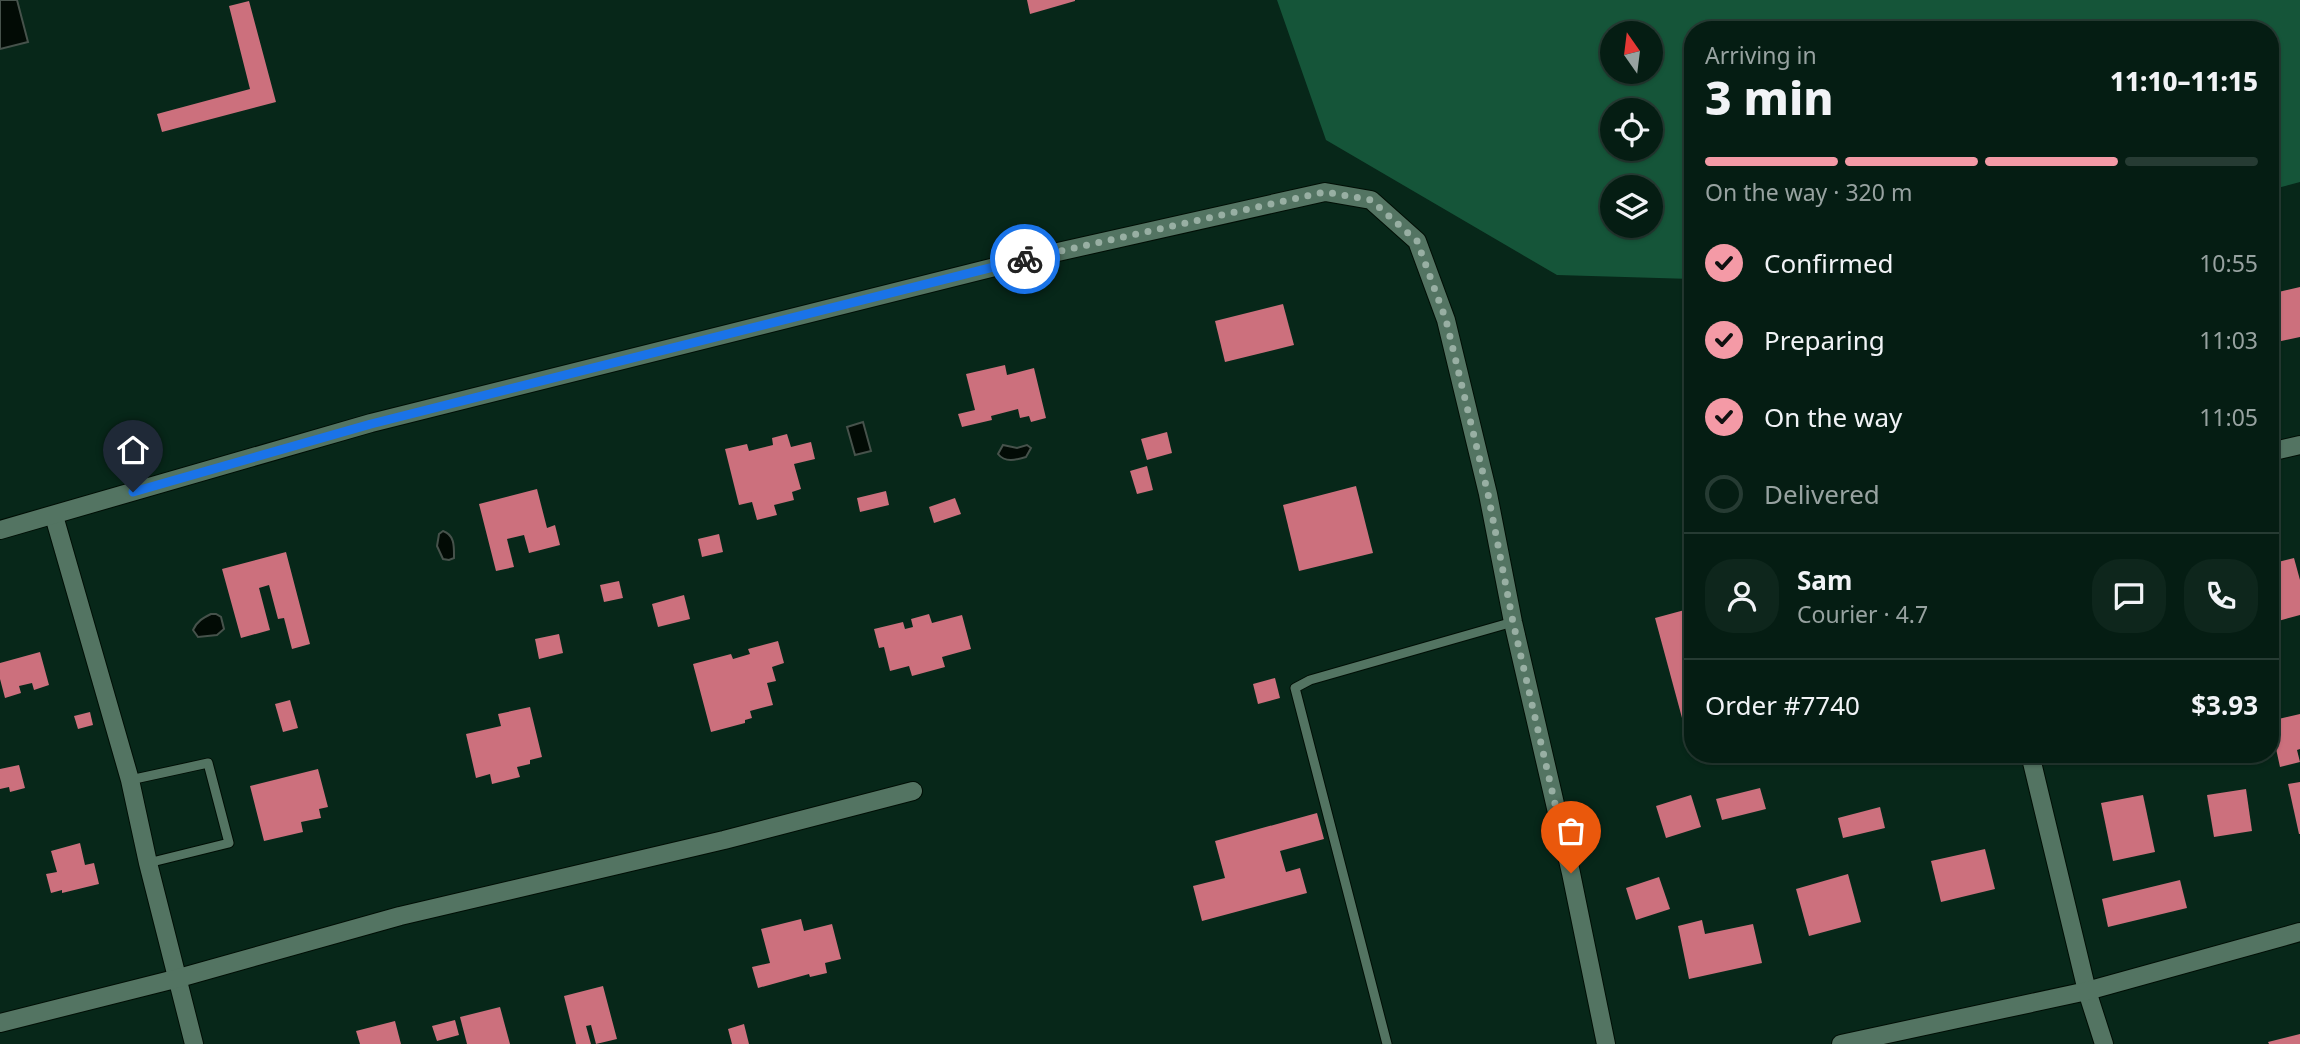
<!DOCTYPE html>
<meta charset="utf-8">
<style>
body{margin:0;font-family:"Noto Sans",sans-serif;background:#0e261c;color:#f1f3f6;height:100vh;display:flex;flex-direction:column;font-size:26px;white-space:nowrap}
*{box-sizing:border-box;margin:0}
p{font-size:23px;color:#97a2a0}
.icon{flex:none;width:38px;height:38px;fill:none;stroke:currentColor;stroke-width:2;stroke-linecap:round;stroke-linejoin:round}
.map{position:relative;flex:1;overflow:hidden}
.panel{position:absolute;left:1684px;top:21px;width:595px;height:742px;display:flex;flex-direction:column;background:#051d13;border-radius:28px;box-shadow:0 2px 5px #0004,0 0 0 2px #263b33}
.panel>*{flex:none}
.needle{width:46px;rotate:346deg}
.fabs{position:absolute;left:1600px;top:21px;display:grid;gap:14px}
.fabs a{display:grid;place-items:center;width:63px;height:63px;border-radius:50%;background:#051d13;box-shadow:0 2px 5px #0004,0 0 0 2px #263b33;font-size:35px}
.pin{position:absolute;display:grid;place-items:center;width:60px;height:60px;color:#fff;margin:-72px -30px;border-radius:50% 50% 50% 0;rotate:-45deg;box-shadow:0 0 7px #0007}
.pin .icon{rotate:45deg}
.courier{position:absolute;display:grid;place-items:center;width:70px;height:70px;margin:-35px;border:5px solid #1a73e8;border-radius:50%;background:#fff;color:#222;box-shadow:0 2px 9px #0007}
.head em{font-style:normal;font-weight:800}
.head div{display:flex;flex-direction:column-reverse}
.head{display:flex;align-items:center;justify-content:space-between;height:119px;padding:0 21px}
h1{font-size:46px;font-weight:800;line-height:52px}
.bar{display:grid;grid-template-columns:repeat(4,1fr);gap:10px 7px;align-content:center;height:84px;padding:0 21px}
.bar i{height:9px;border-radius:5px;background:#263b33}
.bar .current{background:#f49aa6}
.bar p{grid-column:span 4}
.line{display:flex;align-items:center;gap:18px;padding:0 21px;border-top:2px solid #263b33}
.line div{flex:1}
.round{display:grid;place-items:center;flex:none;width:74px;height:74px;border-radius:28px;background:#0e261c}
ol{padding:0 21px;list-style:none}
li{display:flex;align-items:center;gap:21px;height:77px}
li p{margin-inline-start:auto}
li .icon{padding:7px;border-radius:50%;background:#f49aa6;color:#111;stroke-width:4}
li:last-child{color:#97a2a0}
li i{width:38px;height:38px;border:4px solid #263b33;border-radius:50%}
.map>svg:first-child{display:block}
.green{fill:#155539;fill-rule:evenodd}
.water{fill:#020b05;stroke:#46524b;stroke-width:2}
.building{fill:#cc707d}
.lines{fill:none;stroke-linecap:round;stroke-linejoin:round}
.service-casing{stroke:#000e05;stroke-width:11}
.minor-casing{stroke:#000e05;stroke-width:20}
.service{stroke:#537462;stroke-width:9}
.minor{stroke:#537462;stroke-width:18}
.done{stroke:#98afa3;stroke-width:7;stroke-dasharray:0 12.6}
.route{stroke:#1a73e8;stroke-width:9}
</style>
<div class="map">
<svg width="2300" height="1044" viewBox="0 0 2300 1044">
<rect width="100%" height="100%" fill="#072719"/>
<!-- green -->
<path class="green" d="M1277,0H2300V182L2270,190V30H1692V279L1557,275L1326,140ZM1612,33H1650V72H1612ZM1612,110H1650V149H1612ZM1612,187H1650V226H1612Z"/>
<!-- water -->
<g class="water">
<polygon points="0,0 17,0 28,42 0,49"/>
<polygon points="863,422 871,451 855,455 847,427"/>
<path d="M1003,445L1017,448L1027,445L1031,448L1026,457C1016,460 1005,463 998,454Z"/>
<path d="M443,531C455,535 454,547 454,558L449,560L443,559L437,546L439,534Z"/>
<path d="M211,614H216L221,617L224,629L217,635L198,637L193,630C197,621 203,618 211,614Z"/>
</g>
<!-- building -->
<g class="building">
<polygon points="1027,0 1075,0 1075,1 1030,14"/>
<polygon points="249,1 276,102 162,132 157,114 250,89 229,6"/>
<polygon points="2300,287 2300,337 2277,342 2270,313 2270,294"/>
<polygon points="1283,304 1294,345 1225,362 1215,321"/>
<polygon points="1005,365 1007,375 1034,368 1046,418 1031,422 1029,416 1020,418 1018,409 991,416 992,420 962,427 958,414 975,410 966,374"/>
<polygon points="1167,432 1172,453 1147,460 1141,439"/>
<polygon points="787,434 791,447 811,442 815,459 794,464 801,489 792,492 794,500 774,505 777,515 757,520 752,502 739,505 725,449 747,444 749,451 773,445 772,438"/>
<polygon points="1147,466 1153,490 1137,494 1130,471"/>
<polygon points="1356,486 1373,553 1299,571 1283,505"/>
<polygon points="537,489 547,528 555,525 560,545 529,553 524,535 507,539 514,567 496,571 479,504"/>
<polygon points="886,491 889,505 860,512 857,498"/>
<polygon points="955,498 961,514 934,523 929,507"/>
<polygon points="719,534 723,552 702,557 698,539"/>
<polygon points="286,552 310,644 292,649 284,618 278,619 269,585 259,588 270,630 241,638 222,569"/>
<polygon points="2294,558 2300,580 2300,615 2271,623 2270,564"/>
<polygon points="619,581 623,598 604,602 600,585"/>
<polygon points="684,595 690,619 658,627 652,604"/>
<polygon points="1692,608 1692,727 1685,729 1655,618"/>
<polygon points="929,614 932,623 962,615 971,649 942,657 945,667 912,676 909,666 890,671 884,647 879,648 874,629 903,622 905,629 913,627 911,619"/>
<polygon points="559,634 563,653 539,659 535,639"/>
<polygon points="778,641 784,663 772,667 776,681 767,683 773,705 750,711 752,718 745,720 745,723 711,732 693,664 731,654 733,659 750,654 748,649"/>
<polygon points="40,652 49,685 34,690 32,683 19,686 21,693 5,698 0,679 0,663"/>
<polygon points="1275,678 1280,698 1258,704 1253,684"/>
<polygon points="290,700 298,728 283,732 275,704"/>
<polygon points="530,707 542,757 530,760 530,764 517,767 520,777 492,784 490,774 476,778 466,734 501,726 498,714"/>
<polygon points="90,712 93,725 78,729 74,716"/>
<polygon points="2300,714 2300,749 2297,750 2300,762 2280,767 2270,721"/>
<polygon points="19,765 25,788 10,792 9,787 0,789 0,769"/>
<polygon points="318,769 328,807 319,809 321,818 301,822 303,832 264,841 250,786"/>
<polygon points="2300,782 2300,834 2299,834 2288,784"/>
<polygon points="1760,788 1766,809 1722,820 1716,799"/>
<polygon points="2246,789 2252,831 2214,837 2207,795"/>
<polygon points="1691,795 1701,827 1666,838 1656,806"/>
<polygon points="2143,795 2155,852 2113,861 2101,803"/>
<polygon points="1880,807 1885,828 1843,838 1838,818"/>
<polygon points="1317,813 1324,839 1280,851 1286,872 1300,868 1307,893 1202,921 1193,886 1225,878 1215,841"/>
<polygon points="80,843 85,865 94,863 99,884 62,893 62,890 51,893 46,874 57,872 51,851"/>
<polygon points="1985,849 1995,889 1941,902 1931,861"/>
<polygon points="1848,874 1861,922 1809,936 1796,889"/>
<polygon points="1659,877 1670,909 1636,920 1626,888"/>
<polygon points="2180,880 2187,908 2108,927 2102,899"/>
<polygon points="801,919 804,931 832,924 841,959 825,963 827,973 810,977 809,974 758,988 752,967 770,963 761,929"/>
<polygon points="1702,920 1705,934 1753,924 1762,963 1689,979 1678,926"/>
<polygon points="603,986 617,1039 596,1044 591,1025 586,1026 591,1044 576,1044 564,996"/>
<polygon points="500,1007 510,1044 467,1044 460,1017"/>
<polygon points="455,1020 459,1035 437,1041 432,1026"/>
<polygon points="395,1021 401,1044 360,1044 356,1031"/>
<polygon points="744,1024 749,1044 732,1044 728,1029"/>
<polygon points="2300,1034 2300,1044 2269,1044 2268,1042"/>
</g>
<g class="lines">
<defs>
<g id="service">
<polyline points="130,780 208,763 229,843 148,863"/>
<polyline points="1387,1044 1295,688 1310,680 1513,622"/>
</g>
<g id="minor">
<polyline points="2270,452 2300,445"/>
<polyline points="54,516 130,780 148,863 194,1044"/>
<polyline points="0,530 371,423 1031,258 1325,192 1371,200 1417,241 1446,320 1488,494 1513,622 1571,873 1606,1044"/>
<polyline points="2030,754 2087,991 2104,1044"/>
<polyline points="0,1023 179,978 400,916 724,840 913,791"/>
<polyline points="1841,1044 2087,991 2300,932"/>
</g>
</defs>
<!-- service casing -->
<use href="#service" class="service-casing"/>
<!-- minor casing -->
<use href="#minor" class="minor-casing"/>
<!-- service -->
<use href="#service" class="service"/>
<!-- minor -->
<use href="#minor" class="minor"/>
</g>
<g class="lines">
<!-- done -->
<polyline class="done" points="1025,259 1325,192 1371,200 1417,241 1446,320 1488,494 1513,622 1571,873"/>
<!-- route -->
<polyline class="route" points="133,492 371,424 1025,259"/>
</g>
</svg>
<div class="fabs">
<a><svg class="needle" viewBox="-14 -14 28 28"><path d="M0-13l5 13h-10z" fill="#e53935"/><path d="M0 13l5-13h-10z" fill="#97a2a0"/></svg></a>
<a><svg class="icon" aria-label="locate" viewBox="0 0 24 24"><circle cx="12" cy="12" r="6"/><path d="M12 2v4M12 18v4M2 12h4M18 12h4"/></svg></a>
<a><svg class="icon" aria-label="layers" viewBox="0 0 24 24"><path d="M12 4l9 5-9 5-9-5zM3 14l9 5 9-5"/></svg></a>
</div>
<div class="pin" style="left:1571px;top:873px;background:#ea580c"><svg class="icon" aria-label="bag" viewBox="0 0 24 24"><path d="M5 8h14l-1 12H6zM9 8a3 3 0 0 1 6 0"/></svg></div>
<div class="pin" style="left:133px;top:492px;background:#1f2937"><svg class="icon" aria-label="home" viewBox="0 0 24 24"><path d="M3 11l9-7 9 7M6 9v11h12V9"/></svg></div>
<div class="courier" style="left:1025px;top:259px"><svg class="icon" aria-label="bike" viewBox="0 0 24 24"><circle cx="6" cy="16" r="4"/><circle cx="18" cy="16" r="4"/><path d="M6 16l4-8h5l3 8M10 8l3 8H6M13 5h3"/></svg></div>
<section class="panel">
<div class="head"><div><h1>3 min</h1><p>Arriving in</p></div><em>11:10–11:15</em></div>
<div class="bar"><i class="current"></i><i class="current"></i><i class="current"></i><i></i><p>On the way · 320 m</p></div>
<ol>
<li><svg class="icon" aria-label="check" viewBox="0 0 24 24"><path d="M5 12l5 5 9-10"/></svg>Confirmed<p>10:55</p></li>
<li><svg class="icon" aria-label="check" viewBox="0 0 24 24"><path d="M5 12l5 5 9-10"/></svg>Preparing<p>11:03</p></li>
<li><svg class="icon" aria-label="check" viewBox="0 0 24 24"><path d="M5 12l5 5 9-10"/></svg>On the way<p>11:05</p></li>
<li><i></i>Delivered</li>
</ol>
<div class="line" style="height:126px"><a class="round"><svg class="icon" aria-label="person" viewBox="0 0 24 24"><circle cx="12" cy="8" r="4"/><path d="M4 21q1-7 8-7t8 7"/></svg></a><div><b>Sam</b><p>Courier · 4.7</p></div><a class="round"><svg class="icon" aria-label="chat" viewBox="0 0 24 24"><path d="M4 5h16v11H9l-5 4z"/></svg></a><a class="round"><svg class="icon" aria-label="phone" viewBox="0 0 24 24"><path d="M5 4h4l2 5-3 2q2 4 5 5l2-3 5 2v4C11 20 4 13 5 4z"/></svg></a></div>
<div class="line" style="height:91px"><div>Order #7740</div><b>$3.93</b></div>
</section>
</div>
